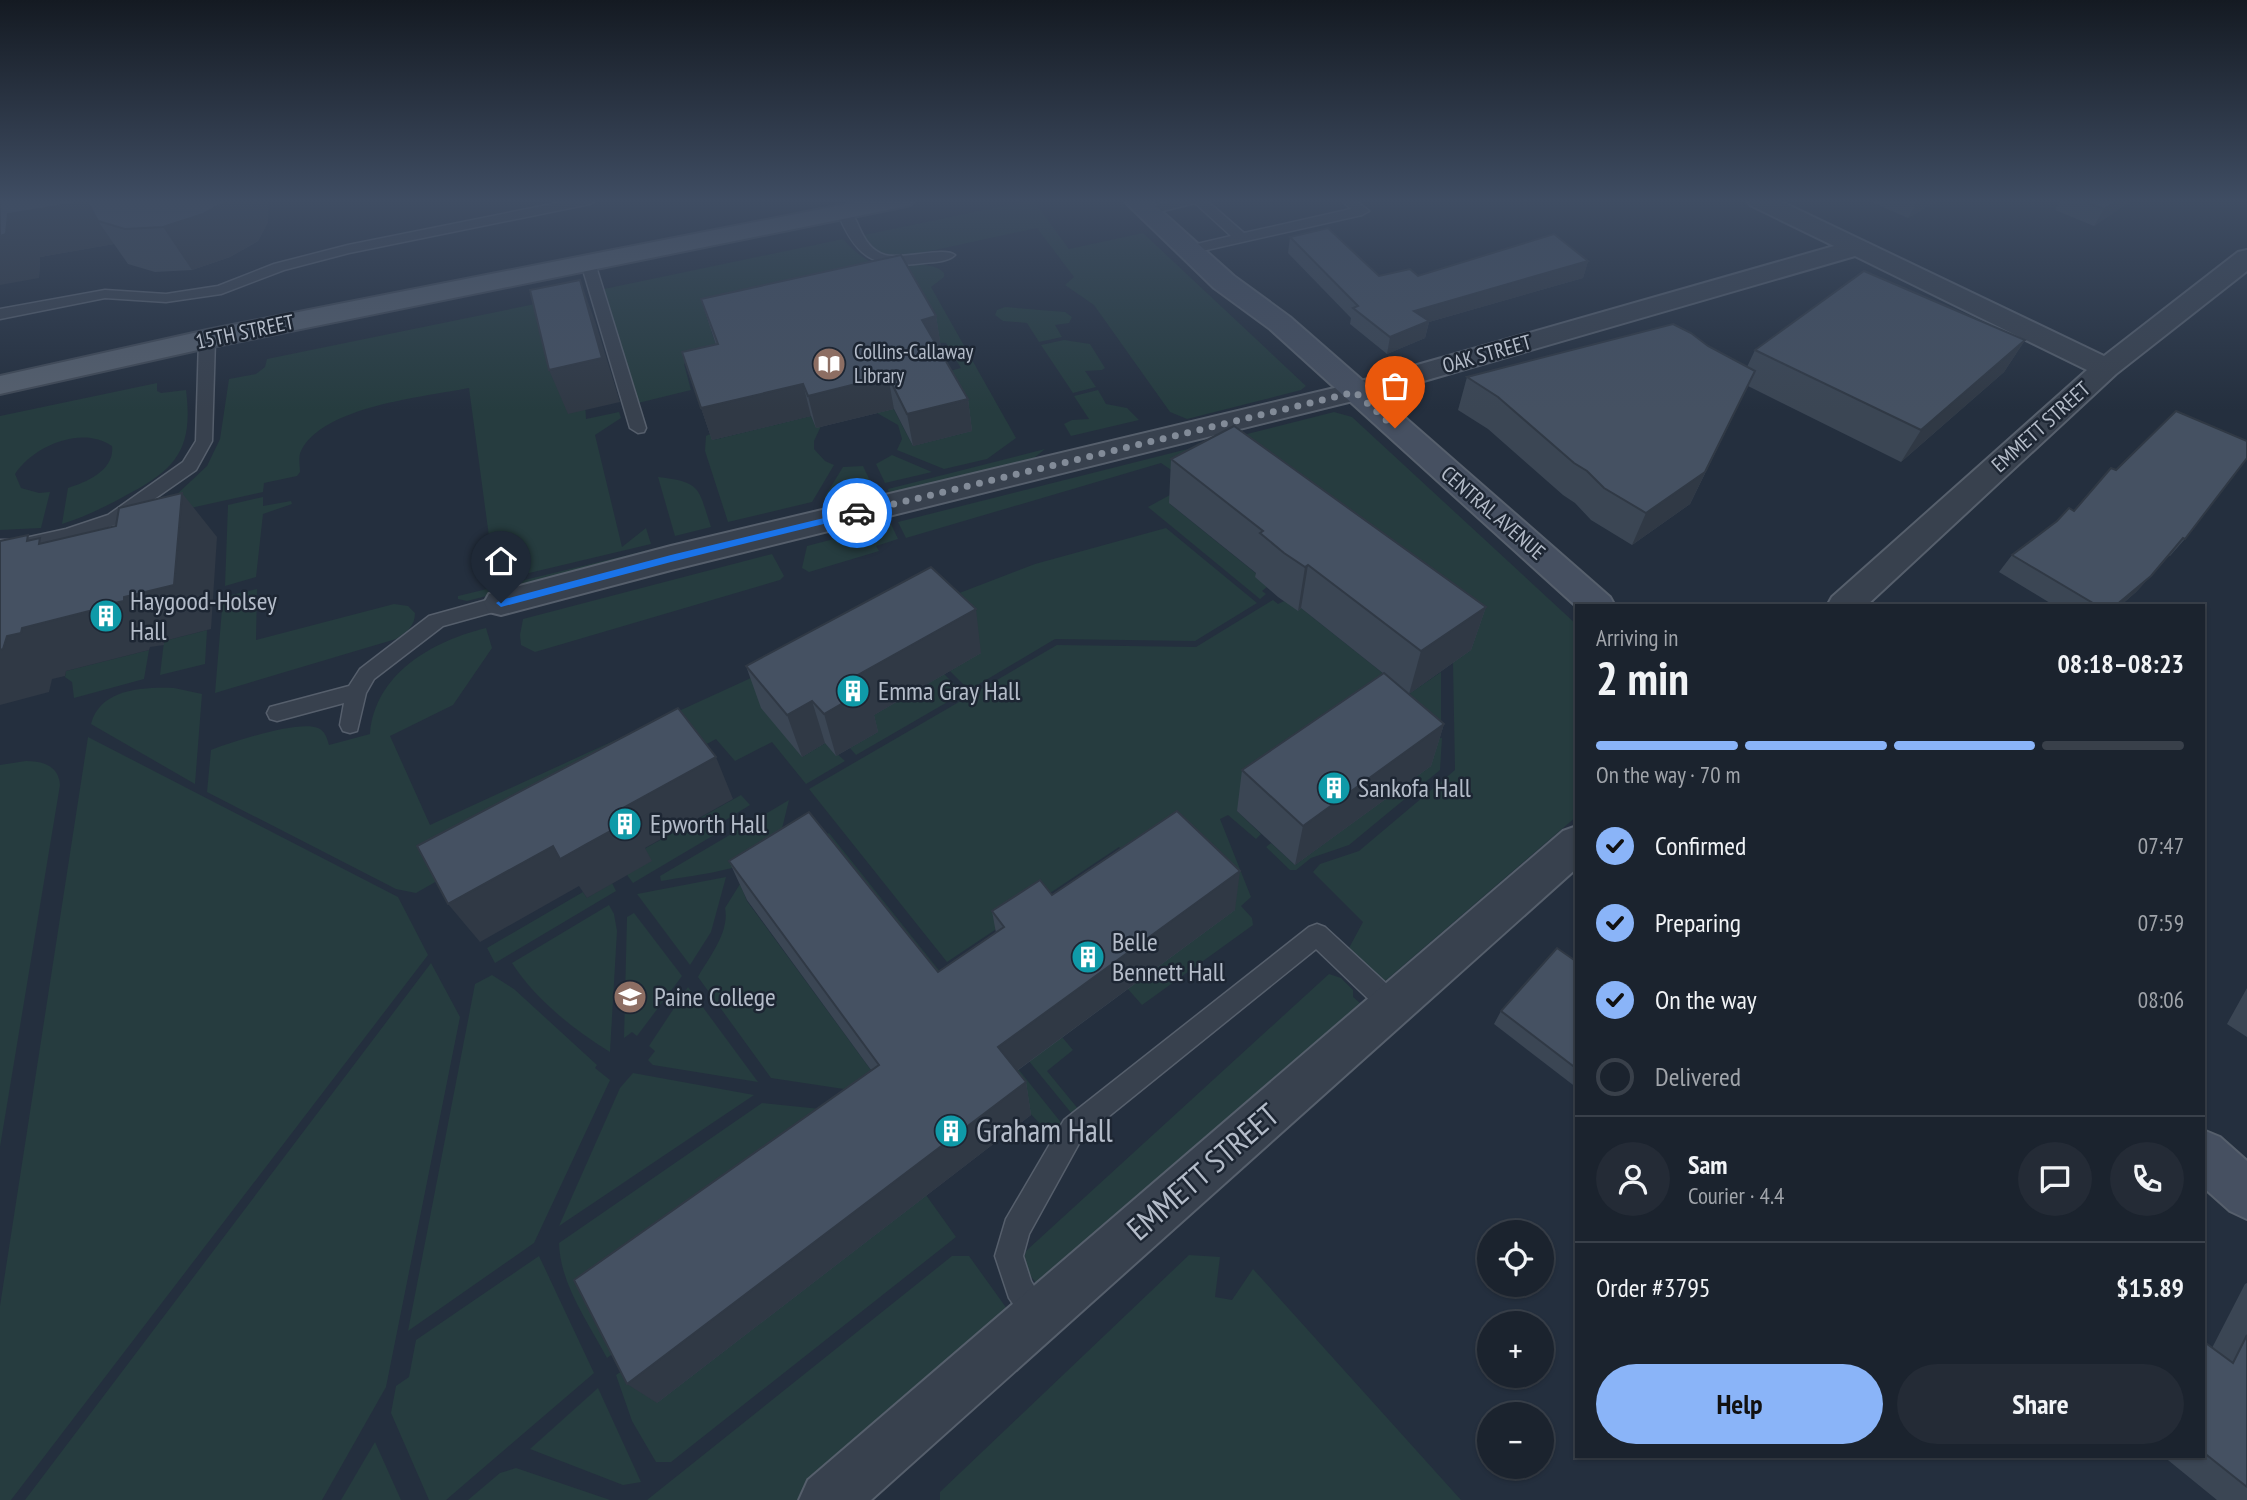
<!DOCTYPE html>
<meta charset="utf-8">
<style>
body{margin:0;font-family:"PT Sans Narrow",sans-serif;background:#242b36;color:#f1f3f6;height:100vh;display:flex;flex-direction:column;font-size:26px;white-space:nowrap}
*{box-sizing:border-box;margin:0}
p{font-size:23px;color:#a0a4aa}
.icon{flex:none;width:38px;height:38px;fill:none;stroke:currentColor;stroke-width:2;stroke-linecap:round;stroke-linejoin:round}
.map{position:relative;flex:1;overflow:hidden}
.side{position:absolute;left:1575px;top:604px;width:630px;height:854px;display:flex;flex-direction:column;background:#1b232e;border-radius:0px;box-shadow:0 2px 5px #0004,0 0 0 2px #39404a}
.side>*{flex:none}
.buttons{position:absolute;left:1477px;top:1220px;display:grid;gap:14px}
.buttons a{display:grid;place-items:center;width:77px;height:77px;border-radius:50%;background:#1b232e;box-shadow:0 2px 5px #0004,0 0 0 2px #39404a;font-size:35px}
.pin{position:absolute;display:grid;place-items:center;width:60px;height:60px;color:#fff;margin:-72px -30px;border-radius:50% 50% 50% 0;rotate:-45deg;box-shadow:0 0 7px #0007}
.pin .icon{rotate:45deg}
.courier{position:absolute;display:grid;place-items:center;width:70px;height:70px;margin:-35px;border:5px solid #1a73e8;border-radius:50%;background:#fff;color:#222;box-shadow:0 2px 9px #0007}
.overview em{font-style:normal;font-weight:800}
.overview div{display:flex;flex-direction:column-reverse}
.overview{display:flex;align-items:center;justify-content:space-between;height:119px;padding:0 21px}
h1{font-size:46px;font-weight:800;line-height:52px}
.bar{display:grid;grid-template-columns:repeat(4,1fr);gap:10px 7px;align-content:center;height:84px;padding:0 21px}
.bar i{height:9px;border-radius:5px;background:#39404a}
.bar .selected{background:#8ab4f8}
.bar p{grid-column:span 4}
.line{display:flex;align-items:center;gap:18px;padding:0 21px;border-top:2px solid #39404a}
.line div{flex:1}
.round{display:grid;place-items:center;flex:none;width:74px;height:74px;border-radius:37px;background:#242b36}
ol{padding:0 21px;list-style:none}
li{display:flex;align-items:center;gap:21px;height:77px}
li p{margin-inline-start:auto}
li .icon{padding:7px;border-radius:50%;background:#8ab4f8;color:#111;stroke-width:4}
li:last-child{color:#a0a4aa}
li i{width:38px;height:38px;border:4px solid #39404a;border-radius:50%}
.action{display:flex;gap:14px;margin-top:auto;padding:14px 21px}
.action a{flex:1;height:80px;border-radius:42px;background:#8ab4f8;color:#111;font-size:28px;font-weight:800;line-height:80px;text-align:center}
.action a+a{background:#242b36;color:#f1f3f6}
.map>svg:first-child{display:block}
.green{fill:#263c3f}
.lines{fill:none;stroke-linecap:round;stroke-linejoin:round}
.service-casing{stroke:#565f6c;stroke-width:3}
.minor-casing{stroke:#565f6c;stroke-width:4}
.secondary-casing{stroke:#565f6c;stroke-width:4}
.primary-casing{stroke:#414a57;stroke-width:4}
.service{fill:#38414e;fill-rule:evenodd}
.minor{fill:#38414e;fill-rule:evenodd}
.secondary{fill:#465061;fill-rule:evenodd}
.primary{fill:#56606e;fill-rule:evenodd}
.wall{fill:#3b4654}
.shaded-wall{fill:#303945}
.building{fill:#455162;stroke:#303945;stroke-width:2}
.route{fill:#1a73e8}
.done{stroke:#828b98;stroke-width:7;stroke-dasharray:0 12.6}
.labels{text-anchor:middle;stroke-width:5;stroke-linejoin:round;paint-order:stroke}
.far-street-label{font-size:21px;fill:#b4bcc9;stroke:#1d2633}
.far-poi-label{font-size:21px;fill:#b4bcc9;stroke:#1d2633;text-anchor:start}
.poi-label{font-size:26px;fill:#b4bcc9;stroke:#1d2633;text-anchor:start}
.near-poi-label{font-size:32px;fill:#b4bcc9;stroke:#1d2633;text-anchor:start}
.near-street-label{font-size:32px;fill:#b4bcc9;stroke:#1d2633}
</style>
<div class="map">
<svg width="2247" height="1500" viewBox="0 0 2247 1500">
<rect width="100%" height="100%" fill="#242f3e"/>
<!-- green -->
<g class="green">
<path d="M1033,200L1069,249L1143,233L1306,386L1301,390L1187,419L1170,412L1094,305L1065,285L1074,277L1037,228L903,257C885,255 871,252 864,235Z"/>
<path d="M843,239C852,249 861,258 874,263C895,269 930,258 944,273V277L931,287L1016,438L987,459L944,469L897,450L902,439L898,425L877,413L885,411L888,398L913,446L971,431L939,374L961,368L946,343L711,331L720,355L684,364L691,390L638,403L604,289Z"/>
<path d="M579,295L586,419L619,412L621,418L595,435L622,547L646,528L651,544L495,581L469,388C424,397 323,406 301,451C298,457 300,466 300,472L297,476L264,483L263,492L141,519L174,497L207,466L220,439L229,379L256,374L265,367L267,359Z"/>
<polygon points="1005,307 1065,312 1072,317 1069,323 1055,325 1062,337 1039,342 1027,323 1003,321 995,315 997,310"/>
<polygon points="1064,340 1090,344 1105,368 1102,370 1085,371 1096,387 1073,393 1041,345"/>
<path d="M157,383V391L161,393L186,390C193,445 179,467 132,492C109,505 87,516 62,524L68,488C87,482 115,470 112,446C82,425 33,446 15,474L21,488L39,493L50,492L41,528L0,530V416Z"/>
<polygon points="1098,390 1106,404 1127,408 1139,420 1071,436 1064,424 1072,420 1089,419 1074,396"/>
<polygon points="1334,412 1352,417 1577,625 1577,816 1384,982 1349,948 1363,922 1313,872 1320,864 1359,851 1455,770 1453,663 1161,463 906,538 898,522"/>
<polygon points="811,416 816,427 821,426 814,441 814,449 825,461 834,465 812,502 728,522 705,451 706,436 710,434 713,440"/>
<polygon points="1045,449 1034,458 889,494 888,489"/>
<polygon points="892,455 932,472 885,483 876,464"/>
<polygon points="863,466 873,487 824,498 843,467"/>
<path d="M658,477C702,482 698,488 711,527L675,536Z"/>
<polygon points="1190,484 1170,504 1258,575 1267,587 1262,591 1266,594 1260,599 1148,507"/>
<polygon points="263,497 263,506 291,501 292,504 263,514 256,577 225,586 228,505"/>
<polygon points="891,524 898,539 876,546 879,551 809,572 802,568 807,546"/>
<polygon points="1166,528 1257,603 1195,641 1055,639 969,690 950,671 981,652 897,617 1035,564"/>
<polygon points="653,549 654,553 467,601 458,599 458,596"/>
<polygon points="772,554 784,576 780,580 535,652 521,645 520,635 523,619"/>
<path d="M257,589L256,640L394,604L408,606L415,613C415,626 407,632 396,639L215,693L223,597Z"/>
<polygon points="1273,600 1278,604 1284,601 1301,608 1409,694 1441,672 1441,730 1237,811 1261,834 1256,839 1228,815 1220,819 1251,897 1241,906 1252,918 1253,925 1142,1005 1127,988 1144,872 1119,847 947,962 809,789 1057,645 1196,647"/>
<path d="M486,628L492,648L453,705L390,736L430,825L766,671L802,757L825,743L845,761L806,784L772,742L735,761L716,739L449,885L444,877L416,893L396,889L207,792L211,750C232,742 298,720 318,728C325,731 327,738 329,745L370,734C375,673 433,641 486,628Z"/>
<polygon points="207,630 205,664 160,675 164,641"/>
<polygon points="149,650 144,679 74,698 72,682 65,677 66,671"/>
<polygon points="944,674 963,693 856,755 850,748 878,732 867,719"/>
<path d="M174,688L202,694L195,784L91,724C100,688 145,687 174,688Z"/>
<polygon points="88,737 398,897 428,955 11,1500 0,1500 0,1306"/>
<polygon points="1442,738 1440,770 1349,845 1311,858 1296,870 1290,870 1266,847 1271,843 1295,865 1430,766 1411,740"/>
<path d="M26,761C43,761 59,766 60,785L0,1147V765Z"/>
<polygon points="741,795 750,805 711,829 714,835 633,883 627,875 644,849"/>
<path d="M789,800L777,849C742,871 701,874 661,881L660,876Z"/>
<polygon points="829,833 1067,1130 1055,1139 784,861"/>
<polygon points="726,877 711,932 690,965 637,894"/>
<polygon points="612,883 616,891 495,963 487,948 583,892 587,898"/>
<path d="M740,884L747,901L890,1096L771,1078L698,977C709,957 730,932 725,908Z"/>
<path d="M609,905L614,914L617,931L610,1052C574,1030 535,999 512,963Z"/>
<polygon points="634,913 682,976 637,1036 632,1032 624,1038 627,917"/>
<polygon points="431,963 460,1017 386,1387 322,1500 25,1500"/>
<polygon points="953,968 1062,1037 1073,1050 1047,1071 1079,1110 1077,1120"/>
<polygon points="1329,974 1341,978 1353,990 1353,997 1360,1003 1040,1288 1022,1265 1026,1251"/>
<polygon points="492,975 514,989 597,1065 595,1068 610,1080 534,1243 408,1331 475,984"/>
<polygon points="688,987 758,1082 653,1065 648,1060 655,1051 649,1046"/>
<polygon points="633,1073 754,1095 559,1226 620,1088"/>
<path d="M762,1103L869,1114L626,1344L607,1358C588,1322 560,1284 559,1243Z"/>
<polygon points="926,1195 956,1237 671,1462 656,1462 632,1421 616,1375 635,1362 657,1402"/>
<polygon points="1189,1255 1220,1257 1215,1297 1232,1300 1253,1269 1461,1500 940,1500 940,1492"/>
<polygon points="539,1256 594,1373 446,1500 429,1500 391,1413 396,1386 409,1377 416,1340"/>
<polygon points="952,1256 969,1256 1010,1313 798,1500 647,1500"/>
<polygon points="598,1388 641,1482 623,1485 530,1449"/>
<polygon points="375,1442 401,1500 341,1500"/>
<polygon points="516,1468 610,1500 468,1500 500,1473"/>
</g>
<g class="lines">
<defs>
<g id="service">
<polygon points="572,200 597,200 590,204 349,253 284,270 221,294 166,302 105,298 0,319 0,309 105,290 166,294 218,286 274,264 348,245"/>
<polygon points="1177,200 1206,200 1244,233 1351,209 1341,200 1355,200 1369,211 1362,215 1189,254 1184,253 1184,247 1231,236 1195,203 1147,215 1140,211 1142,208"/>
<path d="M844,207C860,212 858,247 885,255C903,260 945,246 955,255C948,262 934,262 924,263C874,270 855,257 837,211Z"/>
<polygon points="588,259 595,263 646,428 644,432 638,433 630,428 581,263"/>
<polygon points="207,334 215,339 212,441 196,470 120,523 69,541 16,552 0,552 0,540 16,540 66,529 108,515 183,462 196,441 199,339"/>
<polygon points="501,596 508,598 511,603 508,608 443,626 374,679 366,693 357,731 350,733 343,731 340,725 344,703 277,721 270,719 267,713 270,707 349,686 360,669 429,616"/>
<polygon points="1317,924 1325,927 1401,997 1404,1005 1401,1013 1392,1016 1383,1013 1316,949 1082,1138 1029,1234 1023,1256 1031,1281 1052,1316 1048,1326 1038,1330 1028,1326 1009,1298 995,1256 1006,1219 1064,1120 1309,927"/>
</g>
<g id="minor">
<polygon points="1747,200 1778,200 2104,356 2238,252 2247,250 2247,271 2116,374 1866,606 1827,606 1832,597 2087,370 1855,256 1365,398 671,570 501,615 489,612 484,603 489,594 671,546 1347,385 1834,246 1750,205"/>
<polygon points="1577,826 1577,868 871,1500 799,1500 808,1480 1563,831"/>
</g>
<g id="secondary">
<polygon points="1123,200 1149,200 1234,276 1290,317 1610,597 1615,606 1577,607 1270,329 1214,288"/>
<polygon points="2203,1130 2220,1137 2247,1161 2247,1219 2230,1211 2203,1187"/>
</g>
<polygon id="primary" points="867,200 914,200 911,205 902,207 207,348 0,394 0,376 207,330"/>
</defs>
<!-- service casing -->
<use href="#service" class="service-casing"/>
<!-- minor casing -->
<use href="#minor" class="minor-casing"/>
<!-- secondary casing -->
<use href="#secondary" class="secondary-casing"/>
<!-- primary casing -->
<use href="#primary" class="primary-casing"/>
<!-- service -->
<use href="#service" class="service"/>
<!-- minor -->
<use href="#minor" class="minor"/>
<!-- secondary -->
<use href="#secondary" class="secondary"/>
<!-- primary -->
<use href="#primary" class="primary"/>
</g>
<!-- wall -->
<g class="wall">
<polygon points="0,200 268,222 258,241 230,257 192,270 155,272 128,264 114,244 40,257 39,278"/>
<polygon points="1867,200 1939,200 1908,218"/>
<polygon points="2061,200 2132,200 2094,226 2055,210"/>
<polygon points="1290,237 1379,276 1418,276 1588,261 1583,278 1429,322 1425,338 1387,354 1350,324 1351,318 1288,253"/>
<polygon points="701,299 936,316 941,348 939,349 968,399 972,431 913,446 894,409 816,428 811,416 712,440 682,352 716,345"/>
<polygon points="2025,340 2004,372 1901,462 1748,386 1690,504 1632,545 1591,520 1575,503 1563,495 1488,429 1458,410 1467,377 1708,346 1747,367 1755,350"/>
<polygon points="1171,459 1486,607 1471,650 1409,694 1444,724 1431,766 1295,865 1237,811 1242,770 1384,674 1301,608 1298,611 1278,597 1255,577 1256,573 1169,503"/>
<polygon points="2074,511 2185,539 2170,556 2169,556 2136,592 2120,606 2055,606 1999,572 2012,555"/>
<polygon points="981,653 874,715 878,732 836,756 825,743 802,757 761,708 746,666"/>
<polygon points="729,861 938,972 996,933 992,911 1052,895 1235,910 1017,1071 1026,1082 1031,1115 657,1403 871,1070 747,900"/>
<polygon points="1577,962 1577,1088 1494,1024 1501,1011"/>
<polygon points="2247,988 2247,1037 2227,1024"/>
<polygon points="2247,1283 2247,1500 2217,1500 2163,1456 2203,1456 2203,1341 2212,1348 2245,1284"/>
</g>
<!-- shaded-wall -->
<g class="shaded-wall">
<polygon points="229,200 269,200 268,222 258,241 230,257 192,270 163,227"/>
<polygon points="1918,200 1939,200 1908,218"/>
<polygon points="2119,200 2132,200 2094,226 2104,209"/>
<polygon points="87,201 98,221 114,244 40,257 39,278 0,285 0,236 8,214"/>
<polygon points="1588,261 1583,278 1429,322 1425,338 1387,354 1390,337 1414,311"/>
<polygon points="580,280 596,324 620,402 568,414 549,370"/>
<polygon points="936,316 941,348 927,352 922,320"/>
<polygon points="2025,340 2004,372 1901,462 1921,430"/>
<polygon points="1755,371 1690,504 1632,545 1646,513"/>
<polygon points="888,376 894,409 816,428 808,396"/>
<polygon points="803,384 811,416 712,440 701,408"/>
<polygon points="968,399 972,431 913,446 907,414"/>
<polygon points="182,493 217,537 211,629 164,641 164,645 150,647 149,650 66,671 65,676 52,679 49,692 0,705 0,650 7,636 22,628 124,597"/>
<polygon points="1308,565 1301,608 1298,611 1305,567"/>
<polygon points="2151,576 2136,592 2120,606 2115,606"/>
<polygon points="1486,607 1471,650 1409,694 1421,651"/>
<polygon points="976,609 981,653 874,715 878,732 836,756 824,714 856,676"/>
<polygon points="812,701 825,743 802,757 787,715"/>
<polygon points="1444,724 1431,766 1295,865 1303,826"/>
<polygon points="716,757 733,799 645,848 652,861 587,898 579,886 480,942 448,904"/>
<polygon points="1240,871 1235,910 1004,1080 998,1047"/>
<polygon points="1026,1082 1031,1115 657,1403 627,1384"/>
</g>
<!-- building -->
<g class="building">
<polygon points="0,200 229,200 203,214 163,227 125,229 98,221 87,201 8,214 6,234 0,236"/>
<polygon points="2080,200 2119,200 2104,209"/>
<polygon points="1328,228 1379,276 1410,269 1418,276 1554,234 1588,261 1414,311 1429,321 1390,337 1353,308 1358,306 1290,237"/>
<polygon points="901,255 936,316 922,320 968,399 907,414 888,376 808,396 803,384 701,408 682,352 718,344 701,299"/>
<polygon points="1864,271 2025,340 1921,430 1755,350"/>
<polygon points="580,280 602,358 549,370 530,290"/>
<polygon points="1673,324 1691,333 1708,346 1755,371 1705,472 1646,513 1604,488 1587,471 1574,463 1498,397 1467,377"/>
<polygon points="2176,411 2247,441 2247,458 2185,539 2183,538 2151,576 2115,606 2098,606 2012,555 2057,521 2069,508 2074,511 2111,468 2116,470"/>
<polygon points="1234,426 1486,607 1421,651 1308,565 1305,567 1284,553 1260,533 1263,531 1171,459"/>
<polygon points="182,493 174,585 124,597 124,601 110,604 109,606 22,628 21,633 7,636 3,649 0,650 0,541 28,535 27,541 40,538 39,544 116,526 119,508"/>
<polygon points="931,567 976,609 856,676 867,689 824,714 812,701 787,715 746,666"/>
<polygon points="1384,673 1444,724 1303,826 1242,770"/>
<polygon points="678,708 716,757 621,809 629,821 587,844 560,859 553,846 448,904 417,846"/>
<polygon points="1177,811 1240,871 998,1047 1026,1082 627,1384 574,1280 879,1065 729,861 809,812 938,972 1004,927 992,911 1040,880 1052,895"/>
<polygon points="1557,948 1577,962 1577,1069 1501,1011"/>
<polygon points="2247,1335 2247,1487 2203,1452 2203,1341 2233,1363"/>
</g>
<!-- sky -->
<linearGradient id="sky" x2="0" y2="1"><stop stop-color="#141a22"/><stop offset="0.49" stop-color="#3f4d63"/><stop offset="1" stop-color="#3f4d63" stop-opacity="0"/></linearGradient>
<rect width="2247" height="410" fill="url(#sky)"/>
<!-- route -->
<polygon class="route" points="857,510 860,511 860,515 671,562 501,607 496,603 501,600 671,555"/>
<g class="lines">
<!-- done -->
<polyline class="done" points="857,513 1355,392 1395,428"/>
</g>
<!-- icons -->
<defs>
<symbol id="library-disc" viewBox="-11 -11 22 22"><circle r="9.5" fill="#8d6e63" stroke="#1d2633"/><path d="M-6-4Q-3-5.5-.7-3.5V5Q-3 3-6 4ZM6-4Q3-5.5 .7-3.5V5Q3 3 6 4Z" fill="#fff"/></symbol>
<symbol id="building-disc" viewBox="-11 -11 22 22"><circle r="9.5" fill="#0f9aa8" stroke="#1d2633"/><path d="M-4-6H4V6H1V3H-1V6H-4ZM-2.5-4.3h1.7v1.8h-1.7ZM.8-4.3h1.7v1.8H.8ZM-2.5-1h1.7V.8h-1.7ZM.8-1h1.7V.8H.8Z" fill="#fff"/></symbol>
<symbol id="university-disc" viewBox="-11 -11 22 22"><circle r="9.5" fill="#8d6e63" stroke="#1d2633"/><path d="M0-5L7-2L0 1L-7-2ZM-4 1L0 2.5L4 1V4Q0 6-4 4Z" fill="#fff"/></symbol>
</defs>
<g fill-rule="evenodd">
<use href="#library-disc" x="810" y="345" width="38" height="38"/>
<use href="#building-disc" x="87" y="597" width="38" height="38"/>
<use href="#building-disc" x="834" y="672" width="38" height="38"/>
<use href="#building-disc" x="1315" y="769" width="38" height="38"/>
<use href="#building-disc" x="606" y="805" width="38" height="38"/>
<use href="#building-disc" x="1069" y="938" width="38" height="38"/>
<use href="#university-disc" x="611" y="978" width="38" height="38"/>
<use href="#building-disc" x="932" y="1112" width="38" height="38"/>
</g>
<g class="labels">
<!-- far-street labels -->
<g class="far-street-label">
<text transform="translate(245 332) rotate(-12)" y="7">15TH STREET</text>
<text transform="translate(1487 354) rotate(-16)" y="7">OAK STREET</text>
<text transform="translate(2041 427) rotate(-42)" y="7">EMMETT STREET</text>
<text transform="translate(1493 513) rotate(41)" y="7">CENTRAL AVENUE</text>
</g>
<!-- far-poi labels -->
<g class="far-poi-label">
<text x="854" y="359">Collins-Callaway<tspan x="854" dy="24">Library</tspan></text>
</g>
<!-- poi labels -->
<g class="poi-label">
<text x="130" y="610">Haygood-Holsey<tspan x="130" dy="30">Hall</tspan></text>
<text x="878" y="700">Emma Gray Hall</text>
<text x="1358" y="797">Sankofa Hall</text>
<text x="650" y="833">Epworth Hall</text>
<text x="1112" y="951">Belle<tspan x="1112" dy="30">Bennett Hall</tspan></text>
<text x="654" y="1006">Paine College</text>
</g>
<!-- near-poi labels -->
<g class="near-poi-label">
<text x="976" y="1142">Graham Hall</text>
</g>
<!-- near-street labels -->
<g class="near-street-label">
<text transform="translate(1203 1172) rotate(-41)" y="11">EMMETT STREET</text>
</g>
</g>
</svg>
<div class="buttons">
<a><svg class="icon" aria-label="locate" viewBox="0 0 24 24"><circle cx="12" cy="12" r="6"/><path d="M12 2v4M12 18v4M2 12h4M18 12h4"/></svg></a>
<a>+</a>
<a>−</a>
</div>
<div class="pin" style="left:1395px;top:428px;background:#ea580c"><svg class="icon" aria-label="bag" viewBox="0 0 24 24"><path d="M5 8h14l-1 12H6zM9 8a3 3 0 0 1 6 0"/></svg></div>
<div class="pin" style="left:501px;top:603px;background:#1f2937"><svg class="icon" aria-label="home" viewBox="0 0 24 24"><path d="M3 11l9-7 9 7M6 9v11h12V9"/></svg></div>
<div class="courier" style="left:857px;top:513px"><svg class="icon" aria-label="car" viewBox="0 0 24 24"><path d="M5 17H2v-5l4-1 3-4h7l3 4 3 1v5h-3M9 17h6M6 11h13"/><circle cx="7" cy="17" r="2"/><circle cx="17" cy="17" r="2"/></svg></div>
<section class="side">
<div class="overview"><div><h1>2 min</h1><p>Arriving in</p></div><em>08:18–08:23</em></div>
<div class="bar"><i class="selected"></i><i class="selected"></i><i class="selected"></i><i></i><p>On the way · 70 m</p></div>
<ol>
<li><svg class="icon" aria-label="check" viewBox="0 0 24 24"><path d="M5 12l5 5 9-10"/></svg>Confirmed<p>07:47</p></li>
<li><svg class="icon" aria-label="check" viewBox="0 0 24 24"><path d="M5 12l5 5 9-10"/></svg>Preparing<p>07:59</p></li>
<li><svg class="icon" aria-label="check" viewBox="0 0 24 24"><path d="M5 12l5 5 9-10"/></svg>On the way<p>08:06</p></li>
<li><i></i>Delivered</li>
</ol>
<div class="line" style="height:126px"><a class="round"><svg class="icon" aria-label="person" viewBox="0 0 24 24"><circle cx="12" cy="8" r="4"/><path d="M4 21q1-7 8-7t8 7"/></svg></a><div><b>Sam</b><p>Courier · 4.4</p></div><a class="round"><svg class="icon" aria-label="chat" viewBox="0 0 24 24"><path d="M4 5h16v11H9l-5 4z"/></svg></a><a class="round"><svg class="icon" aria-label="phone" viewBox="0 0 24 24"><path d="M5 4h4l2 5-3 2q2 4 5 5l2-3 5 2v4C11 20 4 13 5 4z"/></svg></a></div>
<div class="line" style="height:91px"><div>Order #3795</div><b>$15.89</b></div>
<div class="action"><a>Help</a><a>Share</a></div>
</section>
</div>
